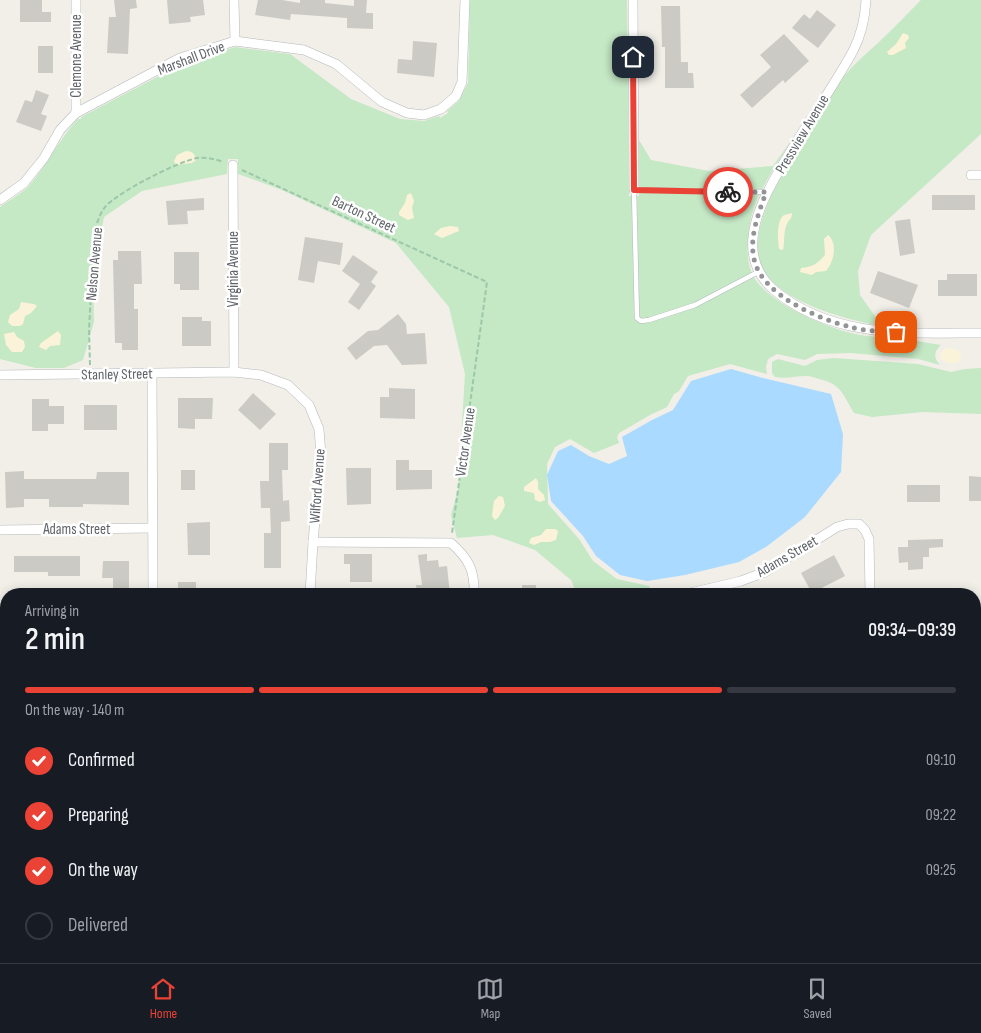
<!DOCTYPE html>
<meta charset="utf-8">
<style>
body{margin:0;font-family:"Sofia Sans Condensed",sans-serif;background:#242831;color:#f1f3f6;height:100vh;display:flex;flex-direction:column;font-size:19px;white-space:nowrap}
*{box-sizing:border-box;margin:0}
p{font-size:16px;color:#9ea1a6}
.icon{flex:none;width:28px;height:28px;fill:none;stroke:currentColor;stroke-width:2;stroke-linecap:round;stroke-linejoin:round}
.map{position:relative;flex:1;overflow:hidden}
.sheet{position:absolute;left:0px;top:588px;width:981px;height:376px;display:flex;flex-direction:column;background:#171b24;border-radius:20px 20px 0 0;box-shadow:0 2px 12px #0003}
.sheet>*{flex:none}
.pin{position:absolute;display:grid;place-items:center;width:42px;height:42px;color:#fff;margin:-21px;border-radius:10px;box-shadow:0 2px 8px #0006}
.courier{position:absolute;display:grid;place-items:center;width:50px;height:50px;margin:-25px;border:4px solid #ea4335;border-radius:50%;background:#fff;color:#222;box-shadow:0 1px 6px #0007}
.summary em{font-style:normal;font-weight:600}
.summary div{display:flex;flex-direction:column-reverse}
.summary{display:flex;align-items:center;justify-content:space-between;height:85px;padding:0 25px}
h1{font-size:32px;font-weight:600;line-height:38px}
.bar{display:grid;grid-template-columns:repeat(4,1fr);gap:8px 5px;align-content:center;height:60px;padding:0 25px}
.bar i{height:6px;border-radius:4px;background:#363941}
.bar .current{background:#ea4335}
.bar p{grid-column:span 4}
ol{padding:0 25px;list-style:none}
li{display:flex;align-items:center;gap:15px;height:55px}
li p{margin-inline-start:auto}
li .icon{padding:5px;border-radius:50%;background:#ea4335;color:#fff;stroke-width:4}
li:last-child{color:#9ea1a6}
li i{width:28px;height:28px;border:2px solid #363941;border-radius:50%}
.tabs{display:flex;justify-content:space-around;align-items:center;height:70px;border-top:1px solid #363941;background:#171b24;font-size:14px;color:#9ea1a6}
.tabs a{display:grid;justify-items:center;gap:2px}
.tabs .current{color:#ea4335}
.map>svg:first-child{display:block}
.green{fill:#c5e8c5}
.sand{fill:#fbf3d9}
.water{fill:#aadaff}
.building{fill:#cccac5}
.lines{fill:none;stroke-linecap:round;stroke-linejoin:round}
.service-casing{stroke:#b5b8bc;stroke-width:5.5}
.minor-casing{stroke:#b5b8bc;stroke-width:10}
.path{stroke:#9cc7a9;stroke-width:2;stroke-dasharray:5 2.5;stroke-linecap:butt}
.service{stroke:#fff;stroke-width:4.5}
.minor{stroke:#fff;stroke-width:9}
.done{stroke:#929495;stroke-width:5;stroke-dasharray:0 9}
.route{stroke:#ea4335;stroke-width:6}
.labels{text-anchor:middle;stroke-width:5;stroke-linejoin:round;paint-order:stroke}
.street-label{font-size:15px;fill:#5f6368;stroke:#fff}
</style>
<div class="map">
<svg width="981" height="963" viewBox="0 0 981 963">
<rect width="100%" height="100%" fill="#f1efe8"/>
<!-- green -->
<g class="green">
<path d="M470,0H627L629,196H639V140L651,160L709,171L773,166L792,139C776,166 756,192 750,223C747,239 746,257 751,271C761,301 826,328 855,334C869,337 882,337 896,338C911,339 926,343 941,345C934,351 933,358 940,365L918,359L851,353L817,354L805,360L777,354L768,359L766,367L767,374L730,364L688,376L679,391L674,394L667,407L650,415L619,433L617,437L619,443L594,453L570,439L555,447L547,464L548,504L579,539L593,561L617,579L649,586L653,594H577L571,580L535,550L493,535L457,538L451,515L458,490L465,374L449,307L396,243L282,190L238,174V159H228L227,174L142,191L104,217L93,273L94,322L83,360L64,368H36L0,359V207C9,200 21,194 29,186C47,165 59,139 78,119H81V117L182,64L235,47L290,54L351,99L400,119L424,121L439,116L440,118L448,113L447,111L459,101L468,83Z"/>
<path d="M921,0H981V134L871,235L858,271L860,295L882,326C847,320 778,302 762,267C743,224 793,159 815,123C825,107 833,88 845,75C855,63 867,53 878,43C893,29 907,14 921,0Z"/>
<path d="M834,358L918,364L951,372L965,369L981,368V414L923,412L872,417L854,413C843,394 841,384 819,379C815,378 811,376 807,376C796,376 786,379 775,377L772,373V362L778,359L805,366L817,360Z"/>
<polygon points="158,958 694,958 692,963 158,963"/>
</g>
<!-- sand -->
<g class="sand">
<polygon points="903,33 908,35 909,38 905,43 906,48 893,55 889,55 887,52 896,44"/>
<path d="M186,151C192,151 195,154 196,160L192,163L176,165L174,161L177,155Z"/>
<polygon points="411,193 414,201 412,208 414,218 408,220 399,215 399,212 405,203 407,195"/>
<path d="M792,213C792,219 789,219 787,224C783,232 785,242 783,250L779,249C778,240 776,221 784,215C787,214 790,214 792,213Z"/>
<polygon points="450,226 458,227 459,231 442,238 434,234 441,228"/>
<path d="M828,235C838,243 834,262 826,271L816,272L812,275L800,272L801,268C813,267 817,264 825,255L824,239Z"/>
<polygon points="21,302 34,304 37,306 31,313 25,316 23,324 20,326 12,326 8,322 10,315 19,309"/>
<polygon points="58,331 61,335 60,345 50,346 46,350 39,347 41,343"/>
<polygon points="14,332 17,337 24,341 25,347 22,352 12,352 6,345 4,334"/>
<path d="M946,348L953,349L961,352L960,361C953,365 947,364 940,359L941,352Z"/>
<polygon points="536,478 538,482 538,489 544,495 545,500 540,502 535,500 534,493 524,491 524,487"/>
<polygon points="499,496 503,497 505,506 498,518 495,520 492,516 494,501"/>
<polygon points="546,529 555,529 558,531 556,540 550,542 541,542 534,545 529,543 531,538 541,535"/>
</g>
<!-- water -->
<g class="water">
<polygon points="731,369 763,378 831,394 843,434 841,472 805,517 766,547 739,562 685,575 647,581 620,575 596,556 583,536 551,501 547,475 558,451 571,445 589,456 609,464 627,456 622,437 652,420 673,410 691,381"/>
<polygon points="213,958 346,958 338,963 210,963"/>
<polygon points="508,958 618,958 616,963 510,963"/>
</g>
<!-- building -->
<g class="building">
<polygon points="20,0 42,0 42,12 51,12 51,22 20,22"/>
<polygon points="114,0 136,0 137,8 130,9 128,54 107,53 109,17 116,17"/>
<polygon points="167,0 203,0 205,15 190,17 191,22 169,24"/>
<polygon points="258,0 282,0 300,3 300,0 325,0 325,3 354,6 354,0 367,0 366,13 373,13 373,29 347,28 347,18 291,14 290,20 255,15"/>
<polygon points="661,6 680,6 681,62 688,62 688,73 693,73 694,88 665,88 665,47 662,47"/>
<polygon points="817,10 836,25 818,48 792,28 804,14 810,19"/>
<polygon points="784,34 809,61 785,83 783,80 752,108 740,95 771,67 760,55"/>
<polygon points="413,41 437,43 434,77 397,73 398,59 412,60"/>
<rect x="38" y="46" width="15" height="27"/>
<polygon points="36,90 49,95 41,114 47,116 41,131 16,122 25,100 32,102"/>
<rect x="932" y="195" width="43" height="15"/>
<polygon points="204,198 204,210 187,211 188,224 168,225 166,201"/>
<polygon points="910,219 915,253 900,256 895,221"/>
<polygon points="305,237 343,243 340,265 318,261 314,283 298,280"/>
<polygon points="118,251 141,251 142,284 134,284 134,309 138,309 138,350 122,350 122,343 115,343 113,260 118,260"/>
<polygon points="174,252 199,252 199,290 180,290 180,284 174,284"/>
<polygon points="353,255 378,272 371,282 376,286 359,310 348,302 360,284 342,271"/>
<polygon points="878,271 918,285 909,308 870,293"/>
<polygon points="947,274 977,274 977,296 938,296 938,280 947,280"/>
<polygon points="398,314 406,324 407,334 425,333 427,364 402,365 387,345 374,346 356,360 347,348 368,331 378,330"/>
<polygon points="182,317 202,317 202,321 211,321 211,346 182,346"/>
<polygon points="389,388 415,389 415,419 380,418 380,397 389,397"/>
<polygon points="253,393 276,414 260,430 238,410"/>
<polygon points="178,398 213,398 212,419 195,419 195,429 178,428"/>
<polygon points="32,399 49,399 49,406 64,406 64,424 48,424 48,431 32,431"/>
<rect x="84" y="405" width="33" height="25"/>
<polygon points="269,443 288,443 288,470 282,470 283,501 289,500 290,521 281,522 281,568 264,568 264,533 271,533 270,508 261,508 260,481 269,481"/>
<polygon points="396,460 409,460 409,470 432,470 432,489 396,490"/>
<polygon points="346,468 371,468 371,504 347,505"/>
<rect x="181" y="470" width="14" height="20"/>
<polygon points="24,471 24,479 96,479 97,472 129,472 129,505 83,504 83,507 49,507 49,499 24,499 24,507 6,508 5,472"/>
<polygon points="969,476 981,477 981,501 969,501"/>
<rect x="907" y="485" width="33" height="17"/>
<polygon points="210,522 210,555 188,555 187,523"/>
<polygon points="943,539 943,547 929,548 929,557 923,557 923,569 908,570 908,562 899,563 898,547 908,547 908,540"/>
<polygon points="344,554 372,554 372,582 350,582 350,564 344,564"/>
<polygon points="427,554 427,561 438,560 439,567 447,566 450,594 417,594 416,585 422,585 418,555"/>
<polygon points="834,555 845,576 812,593 801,573"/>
<polygon points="14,556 80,556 80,576 48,576 48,572 14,572"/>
<polygon points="103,561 129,561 129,589 113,588 113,578 102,578"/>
<rect x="178" y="582" width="18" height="12"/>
<rect x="522" y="585" width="14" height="9"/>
</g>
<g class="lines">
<defs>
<polyline id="service" points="758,272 695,305 649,320 641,321 637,318 634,190 766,192"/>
<g id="minor">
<polyline points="234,0 235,41"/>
<polyline points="633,0 634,190"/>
<path d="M866,0C865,18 862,34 853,51C836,82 816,111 797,141C772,183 725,248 774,290C832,339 911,333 981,333"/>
<polyline points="76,113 76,0"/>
<polyline points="233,165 234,372"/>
<polyline points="971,175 981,175"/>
<polyline points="0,200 24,183 44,158 60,130 76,113 180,58 235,41 304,50 336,64 382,102 407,113 424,115 441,109 456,96 462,82 465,0"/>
<polyline points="152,373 153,594"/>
<polyline points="0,375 234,372 261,375 288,385 309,405 319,429 321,455 313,542 310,594"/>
<polyline points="0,530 153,528"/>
<path d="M313,542L451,543C468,558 475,570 474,594"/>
<polyline points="686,594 741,581 765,572 837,527 848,524 859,524 865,530 869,539 870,594"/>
<polyline points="975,626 981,625"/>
<polyline points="0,689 6,689"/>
<polyline points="975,795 981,794"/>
<polyline points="152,958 152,963"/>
<polyline points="872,958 872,963"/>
<polyline points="888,958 981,960"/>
<polyline points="699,963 701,958"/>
</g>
</defs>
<!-- service casing -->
<use href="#service" class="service-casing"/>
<!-- minor casing -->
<use href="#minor" class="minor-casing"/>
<!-- path -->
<g class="path">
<polyline points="242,170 487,282 452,533"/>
<path d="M90,365L89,330L94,235C96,225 99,215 105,207C118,192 177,162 197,158C205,157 216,159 223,162"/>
</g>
<!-- service -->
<use href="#service" class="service"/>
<!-- minor -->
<use href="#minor" class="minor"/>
</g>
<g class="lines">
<!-- done -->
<path class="done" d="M728,192H766C759,213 749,236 754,259C762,296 821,320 854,328C868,331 882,332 896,332"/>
<!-- route -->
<polyline class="route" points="633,57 634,190 728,192"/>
</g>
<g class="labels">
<!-- street labels -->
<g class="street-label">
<text transform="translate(76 56) rotate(-90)" y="5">Clemone Avenue</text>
<text transform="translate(191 58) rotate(-21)" y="5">Marshall Drive</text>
<text transform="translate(802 134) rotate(-59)" y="5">Pressview Avenue</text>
<text transform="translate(364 214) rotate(25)" y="5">Barton Street</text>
<text transform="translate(94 264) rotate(-85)" y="5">Nelson Avenue</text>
<text transform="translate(233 269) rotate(-90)" y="5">Virginia Avenue</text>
<text transform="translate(117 374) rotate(-1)" y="5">Stanley Street</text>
<text transform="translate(465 442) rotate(-82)" y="5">Victor Avenue</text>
<text transform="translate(317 486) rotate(-86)" y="5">Wilford Avenue</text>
<text x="77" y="534">Adams Street</text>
<text transform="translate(787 556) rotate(-30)" y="5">Adams Street</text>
</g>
</g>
</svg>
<div class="pin" style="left:896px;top:332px;background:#ea580c"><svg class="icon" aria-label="bag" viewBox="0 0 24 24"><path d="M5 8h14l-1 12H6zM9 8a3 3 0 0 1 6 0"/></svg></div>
<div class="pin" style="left:633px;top:57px;background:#1f2937"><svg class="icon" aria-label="home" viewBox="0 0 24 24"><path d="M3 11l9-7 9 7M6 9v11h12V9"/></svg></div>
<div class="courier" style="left:728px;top:192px"><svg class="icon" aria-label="bike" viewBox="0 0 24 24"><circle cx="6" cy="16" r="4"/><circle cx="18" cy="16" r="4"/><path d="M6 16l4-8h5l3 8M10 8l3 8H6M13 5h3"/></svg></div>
<section class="sheet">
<div class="summary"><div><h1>2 min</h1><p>Arriving in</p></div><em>09:34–09:39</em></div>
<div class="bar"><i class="current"></i><i class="current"></i><i class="current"></i><i></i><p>On the way · 140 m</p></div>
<ol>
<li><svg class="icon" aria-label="check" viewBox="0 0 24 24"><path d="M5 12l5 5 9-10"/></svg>Confirmed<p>09:10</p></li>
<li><svg class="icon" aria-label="check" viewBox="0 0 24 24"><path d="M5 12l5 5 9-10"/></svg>Preparing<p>09:22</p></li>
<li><svg class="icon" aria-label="check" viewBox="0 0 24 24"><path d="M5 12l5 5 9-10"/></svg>On the way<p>09:25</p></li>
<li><i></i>Delivered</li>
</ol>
</section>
</div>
<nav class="tabs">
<a class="current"><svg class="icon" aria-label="home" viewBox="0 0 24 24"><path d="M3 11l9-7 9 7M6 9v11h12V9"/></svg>Home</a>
<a><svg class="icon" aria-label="map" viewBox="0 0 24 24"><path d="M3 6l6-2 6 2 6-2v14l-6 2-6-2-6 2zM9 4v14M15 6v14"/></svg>Map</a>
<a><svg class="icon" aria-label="saved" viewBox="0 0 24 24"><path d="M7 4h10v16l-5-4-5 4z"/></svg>Saved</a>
</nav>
